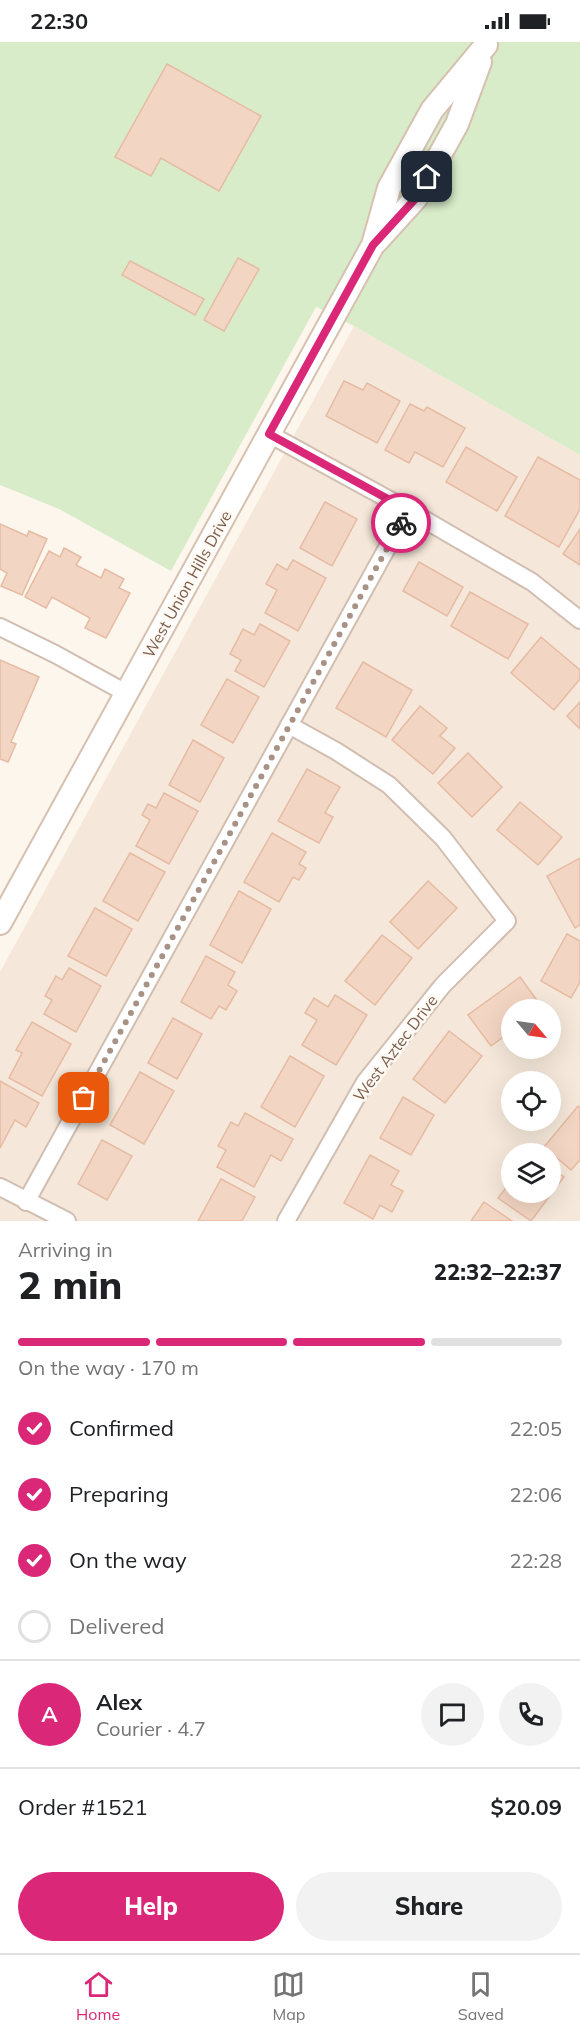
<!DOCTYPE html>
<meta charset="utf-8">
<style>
body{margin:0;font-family:Mulish,sans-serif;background:#f2f2f2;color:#202124;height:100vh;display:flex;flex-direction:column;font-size:22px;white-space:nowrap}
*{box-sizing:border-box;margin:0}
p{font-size:20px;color:#757577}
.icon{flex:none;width:33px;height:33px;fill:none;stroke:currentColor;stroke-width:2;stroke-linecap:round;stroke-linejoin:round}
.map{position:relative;height:1179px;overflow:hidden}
.panel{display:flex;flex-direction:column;background:#fff;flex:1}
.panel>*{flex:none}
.needle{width:39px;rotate:119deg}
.buttons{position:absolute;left:501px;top:957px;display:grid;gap:12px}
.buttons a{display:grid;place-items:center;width:60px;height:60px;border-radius:50%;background:#fff;box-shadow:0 6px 24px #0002;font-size:30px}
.pin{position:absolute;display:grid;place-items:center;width:51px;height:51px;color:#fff;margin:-26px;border-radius:12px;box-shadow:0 3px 9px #0006}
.courier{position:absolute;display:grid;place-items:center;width:60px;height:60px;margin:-30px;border:4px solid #db2777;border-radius:50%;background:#fff;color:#222;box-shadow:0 2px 8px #0007}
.summary em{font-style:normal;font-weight:800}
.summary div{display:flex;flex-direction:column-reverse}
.summary{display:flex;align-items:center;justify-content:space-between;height:102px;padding:0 18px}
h1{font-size:39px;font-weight:800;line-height:45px}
.bar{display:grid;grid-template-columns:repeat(4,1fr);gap:9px 6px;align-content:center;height:72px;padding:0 18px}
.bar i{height:8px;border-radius:4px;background:#e0e0e0}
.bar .current{background:#db2777}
.bar p{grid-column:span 4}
.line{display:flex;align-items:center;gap:15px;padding:0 18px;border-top:2px solid #e0e0e0}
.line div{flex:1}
.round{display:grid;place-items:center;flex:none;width:63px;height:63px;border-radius:32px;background:#f2f2f2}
ol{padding:0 18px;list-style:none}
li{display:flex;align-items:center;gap:18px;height:66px}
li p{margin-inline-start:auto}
li .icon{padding:6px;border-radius:50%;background:#db2777;color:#fff;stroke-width:4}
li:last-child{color:#757577}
li i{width:33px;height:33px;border:3px solid #e0e0e0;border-radius:50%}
.cta{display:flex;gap:12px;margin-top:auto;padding:12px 18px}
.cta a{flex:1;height:69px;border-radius:36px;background:#db2777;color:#fff;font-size:24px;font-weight:800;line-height:69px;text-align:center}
.cta a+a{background:#f2f2f2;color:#202124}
.status{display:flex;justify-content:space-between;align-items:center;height:42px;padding:0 30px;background:#fff;direction:ltr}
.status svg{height:16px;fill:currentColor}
.tabs{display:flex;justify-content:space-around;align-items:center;height:84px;border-top:2px solid #e0e0e0;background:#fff;font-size:16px;color:#757577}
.tabs a{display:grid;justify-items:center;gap:3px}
.tabs .current{color:#db2777}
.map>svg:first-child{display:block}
.residential{fill:#f5e8da;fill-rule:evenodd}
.green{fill:#d8ecc9}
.building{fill:#f3d5c3;stroke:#e6bba3;stroke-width:1.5}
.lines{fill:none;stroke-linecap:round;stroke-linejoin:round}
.minor-casing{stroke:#d1beb0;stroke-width:20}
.secondary-casing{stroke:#d6c0b0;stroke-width:26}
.minor{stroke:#fff;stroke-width:16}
.secondary{stroke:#fff;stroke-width:22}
.done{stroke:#a89285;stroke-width:6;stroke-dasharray:0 10.8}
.route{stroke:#db2777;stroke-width:8}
.labels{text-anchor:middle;stroke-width:5;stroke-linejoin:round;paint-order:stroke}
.street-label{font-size:16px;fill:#7a5c4d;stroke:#fffaf3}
</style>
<div class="status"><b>22:30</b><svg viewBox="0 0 49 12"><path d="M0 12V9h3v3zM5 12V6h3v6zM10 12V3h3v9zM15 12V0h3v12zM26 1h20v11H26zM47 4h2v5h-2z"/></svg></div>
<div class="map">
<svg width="580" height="1179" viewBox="0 0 580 1179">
<rect width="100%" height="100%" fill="#fdf6ec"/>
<!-- residential -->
<path class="residential" d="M354,284L580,413V1179H0V930ZM512,968H550V1006H512ZM512,1040H550V1078H512ZM512,1112H550V1150H512Z"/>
<!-- green -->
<polygon class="green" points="0,0 580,0 580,413 354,284 316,265 171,529 59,467 0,443"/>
<!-- building -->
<g class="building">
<polygon points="167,22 261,74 219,149 161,116 151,134 115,115"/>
<polygon points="238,216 259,227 224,289 204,278"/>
<polygon points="130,219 204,257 195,273 122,233"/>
<polygon points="344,339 363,348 367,341 400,359 377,401 326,374"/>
<polygon points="410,362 424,369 427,365 465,386 443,425 415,410 409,421 385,408"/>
<polygon points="466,405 517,435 497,469 446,440"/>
<polygon points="538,415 580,438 580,467 559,505 505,474"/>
<polygon points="325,460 357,477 332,524 300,506"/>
<polygon points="0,482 27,494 29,489 47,497 22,553 1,544 7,531 0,527"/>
<polygon points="580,487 580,523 563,512"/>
<polygon points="64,506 81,515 76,523 101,536 105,527 124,537 119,546 130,551 106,596 85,586 90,576 52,555 46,566 25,555 49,509 60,515"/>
<polygon points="293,518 326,536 298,589 265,571 277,548 266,542 277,522 287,528"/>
<polygon points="419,520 463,545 447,574 403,549"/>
<polygon points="470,550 528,582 508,617 451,584"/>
<polygon points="260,582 290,599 264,645 235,629 241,618 230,612 243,587 254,593"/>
<polygon points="541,595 580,628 580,637 554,668 511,631"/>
<polygon points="0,618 39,635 11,700 16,702 8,720 0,717"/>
<polygon points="363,620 412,648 386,695 336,666"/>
<polygon points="227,637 259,655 233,701 201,683"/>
<polygon points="580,660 580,687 567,674"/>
<polygon points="420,664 447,686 440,694 455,706 433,732 392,698"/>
<polygon points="193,698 224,716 200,760 169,743"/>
<polygon points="468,711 502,745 472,775 438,741"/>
<polygon points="307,727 340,745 325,771 333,775 319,801 278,779"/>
<polygon points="164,751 198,769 169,822 136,804 150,778 142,773 148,762 156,766"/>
<polygon points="520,760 562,795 538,823 497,788"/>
<polygon points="272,791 306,810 299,822 306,826 299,838 293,835 279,860 244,840"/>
<polygon points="130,811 165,830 138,879 103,859"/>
<polygon points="580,816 580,883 575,886 547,834"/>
<polygon points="428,839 457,866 418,907 390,880"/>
<polygon points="239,849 271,867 242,921 210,903"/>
<polygon points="95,866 132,887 106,934 68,914"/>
<polygon points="567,892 580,899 580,940 571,956 541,939"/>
<polygon points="382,893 412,916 375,963 345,939"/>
<polygon points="206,914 235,930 228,943 237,949 226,968 219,964 211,977 181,960"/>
<polygon points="69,926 101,944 76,990 44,972 52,958 45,954 56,934 62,938"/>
<polygon points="520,935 544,968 512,968 512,989 491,1004 468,973"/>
<polygon points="335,953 367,973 336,1023 302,1003 317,978 305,971 314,956 328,965"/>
<polygon points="173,976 202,992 177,1037 148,1021"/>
<polygon points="32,980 71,1002 42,1054 9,1036 22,1011 16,1008"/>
<polygon points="449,989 482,1014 445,1061 413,1037"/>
<polygon points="290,1014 324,1034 295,1085 261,1065"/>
<polygon points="140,1030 174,1049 144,1102 110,1083"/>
<polygon points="0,1039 39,1061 26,1085 15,1078 0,1106"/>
<polygon points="403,1055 434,1073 411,1113 380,1096"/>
<polygon points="578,1064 580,1066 580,1118 571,1128 544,1105"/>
<polygon points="245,1071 293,1097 281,1119 271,1113 254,1145 217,1125 226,1108 218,1104 231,1080 238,1084"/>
<polygon points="102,1098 132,1114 107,1158 78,1142"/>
<polygon points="370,1113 399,1129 391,1143 403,1149 392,1170 380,1163 373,1177 344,1161"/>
<polygon points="550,1125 564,1135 531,1179 498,1156 512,1138 512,1150 550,1150"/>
<polygon points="221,1137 255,1155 242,1179 198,1179"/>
<polygon points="484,1160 512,1179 471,1179"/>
</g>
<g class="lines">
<defs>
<g id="minor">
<polyline points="269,392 408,468 532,540 580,578"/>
<polyline points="0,585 55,612 126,651"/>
<polyline points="0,1145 67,1179"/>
<polyline points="26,1160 408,468"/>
<polyline points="286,1179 365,1040 443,943 507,879 443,796 389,743 336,709 289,683"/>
</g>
<g id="secondary">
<polyline points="376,200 416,156 457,82 480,20"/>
<polyline points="0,881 373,203 389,146 432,68 486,3"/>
</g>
</defs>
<!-- minor casing -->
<use href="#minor" class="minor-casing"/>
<!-- secondary casing -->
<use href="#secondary" class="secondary-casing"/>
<!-- minor -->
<use href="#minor" class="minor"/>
<!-- secondary -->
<use href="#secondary" class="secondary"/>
</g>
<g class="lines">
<!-- done -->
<polyline class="done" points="84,1056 401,481"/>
<!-- route -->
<polyline class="route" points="401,481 408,468 269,392 373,203 416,156 427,135"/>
</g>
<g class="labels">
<!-- street labels -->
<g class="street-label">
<text transform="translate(187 542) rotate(-61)" y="6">West Union Hills Drive</text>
<text transform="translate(395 1006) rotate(-53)" y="6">West Aztec Drive</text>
</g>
</g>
</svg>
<div class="buttons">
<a><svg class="needle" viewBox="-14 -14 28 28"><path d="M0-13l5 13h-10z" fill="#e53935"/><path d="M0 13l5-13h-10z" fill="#757577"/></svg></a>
<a><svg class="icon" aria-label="locate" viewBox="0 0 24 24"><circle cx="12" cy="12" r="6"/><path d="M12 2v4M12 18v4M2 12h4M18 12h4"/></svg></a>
<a><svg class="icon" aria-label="layers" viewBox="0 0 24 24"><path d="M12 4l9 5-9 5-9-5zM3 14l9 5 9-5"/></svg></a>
</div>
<div class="pin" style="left:84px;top:1056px;background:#ea580c"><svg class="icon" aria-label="bag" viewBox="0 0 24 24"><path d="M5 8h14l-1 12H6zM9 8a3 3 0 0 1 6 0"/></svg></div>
<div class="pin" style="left:427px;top:135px;background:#1f2937"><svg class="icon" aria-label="home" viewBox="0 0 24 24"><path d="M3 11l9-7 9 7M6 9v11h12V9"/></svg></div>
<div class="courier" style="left:401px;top:481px"><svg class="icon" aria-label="bike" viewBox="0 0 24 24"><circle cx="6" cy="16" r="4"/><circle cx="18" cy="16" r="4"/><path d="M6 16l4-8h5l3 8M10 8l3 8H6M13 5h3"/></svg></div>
</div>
<section class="panel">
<div class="summary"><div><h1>2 min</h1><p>Arriving in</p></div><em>22:32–22:37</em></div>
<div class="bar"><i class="current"></i><i class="current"></i><i class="current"></i><i></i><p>On the way · 170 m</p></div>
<ol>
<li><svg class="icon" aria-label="check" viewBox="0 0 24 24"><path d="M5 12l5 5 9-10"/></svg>Confirmed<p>22:05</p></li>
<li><svg class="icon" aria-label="check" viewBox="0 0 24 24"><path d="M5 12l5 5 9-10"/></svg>Preparing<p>22:06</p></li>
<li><svg class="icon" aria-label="check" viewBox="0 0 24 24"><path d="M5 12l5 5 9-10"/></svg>On the way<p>22:28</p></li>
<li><i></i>Delivered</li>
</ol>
<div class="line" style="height:108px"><b class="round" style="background:#db2777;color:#fff">A</b><div><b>Alex</b><p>Courier · 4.7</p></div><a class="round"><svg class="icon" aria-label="chat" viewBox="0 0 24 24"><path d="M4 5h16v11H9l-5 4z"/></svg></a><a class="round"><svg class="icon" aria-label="phone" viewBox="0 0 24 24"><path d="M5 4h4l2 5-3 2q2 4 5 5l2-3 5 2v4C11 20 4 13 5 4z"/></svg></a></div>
<div class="line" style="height:78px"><div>Order #1521</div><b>$20.09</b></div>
<div class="cta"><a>Help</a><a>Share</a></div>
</section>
<nav class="tabs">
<a class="current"><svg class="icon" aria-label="home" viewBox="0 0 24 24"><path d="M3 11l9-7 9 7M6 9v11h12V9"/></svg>Home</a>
<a><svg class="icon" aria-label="map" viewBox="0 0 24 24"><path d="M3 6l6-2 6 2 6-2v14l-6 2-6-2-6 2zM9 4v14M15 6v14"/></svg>Map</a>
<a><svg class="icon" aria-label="saved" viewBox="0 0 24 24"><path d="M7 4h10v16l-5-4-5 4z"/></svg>Saved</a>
</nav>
